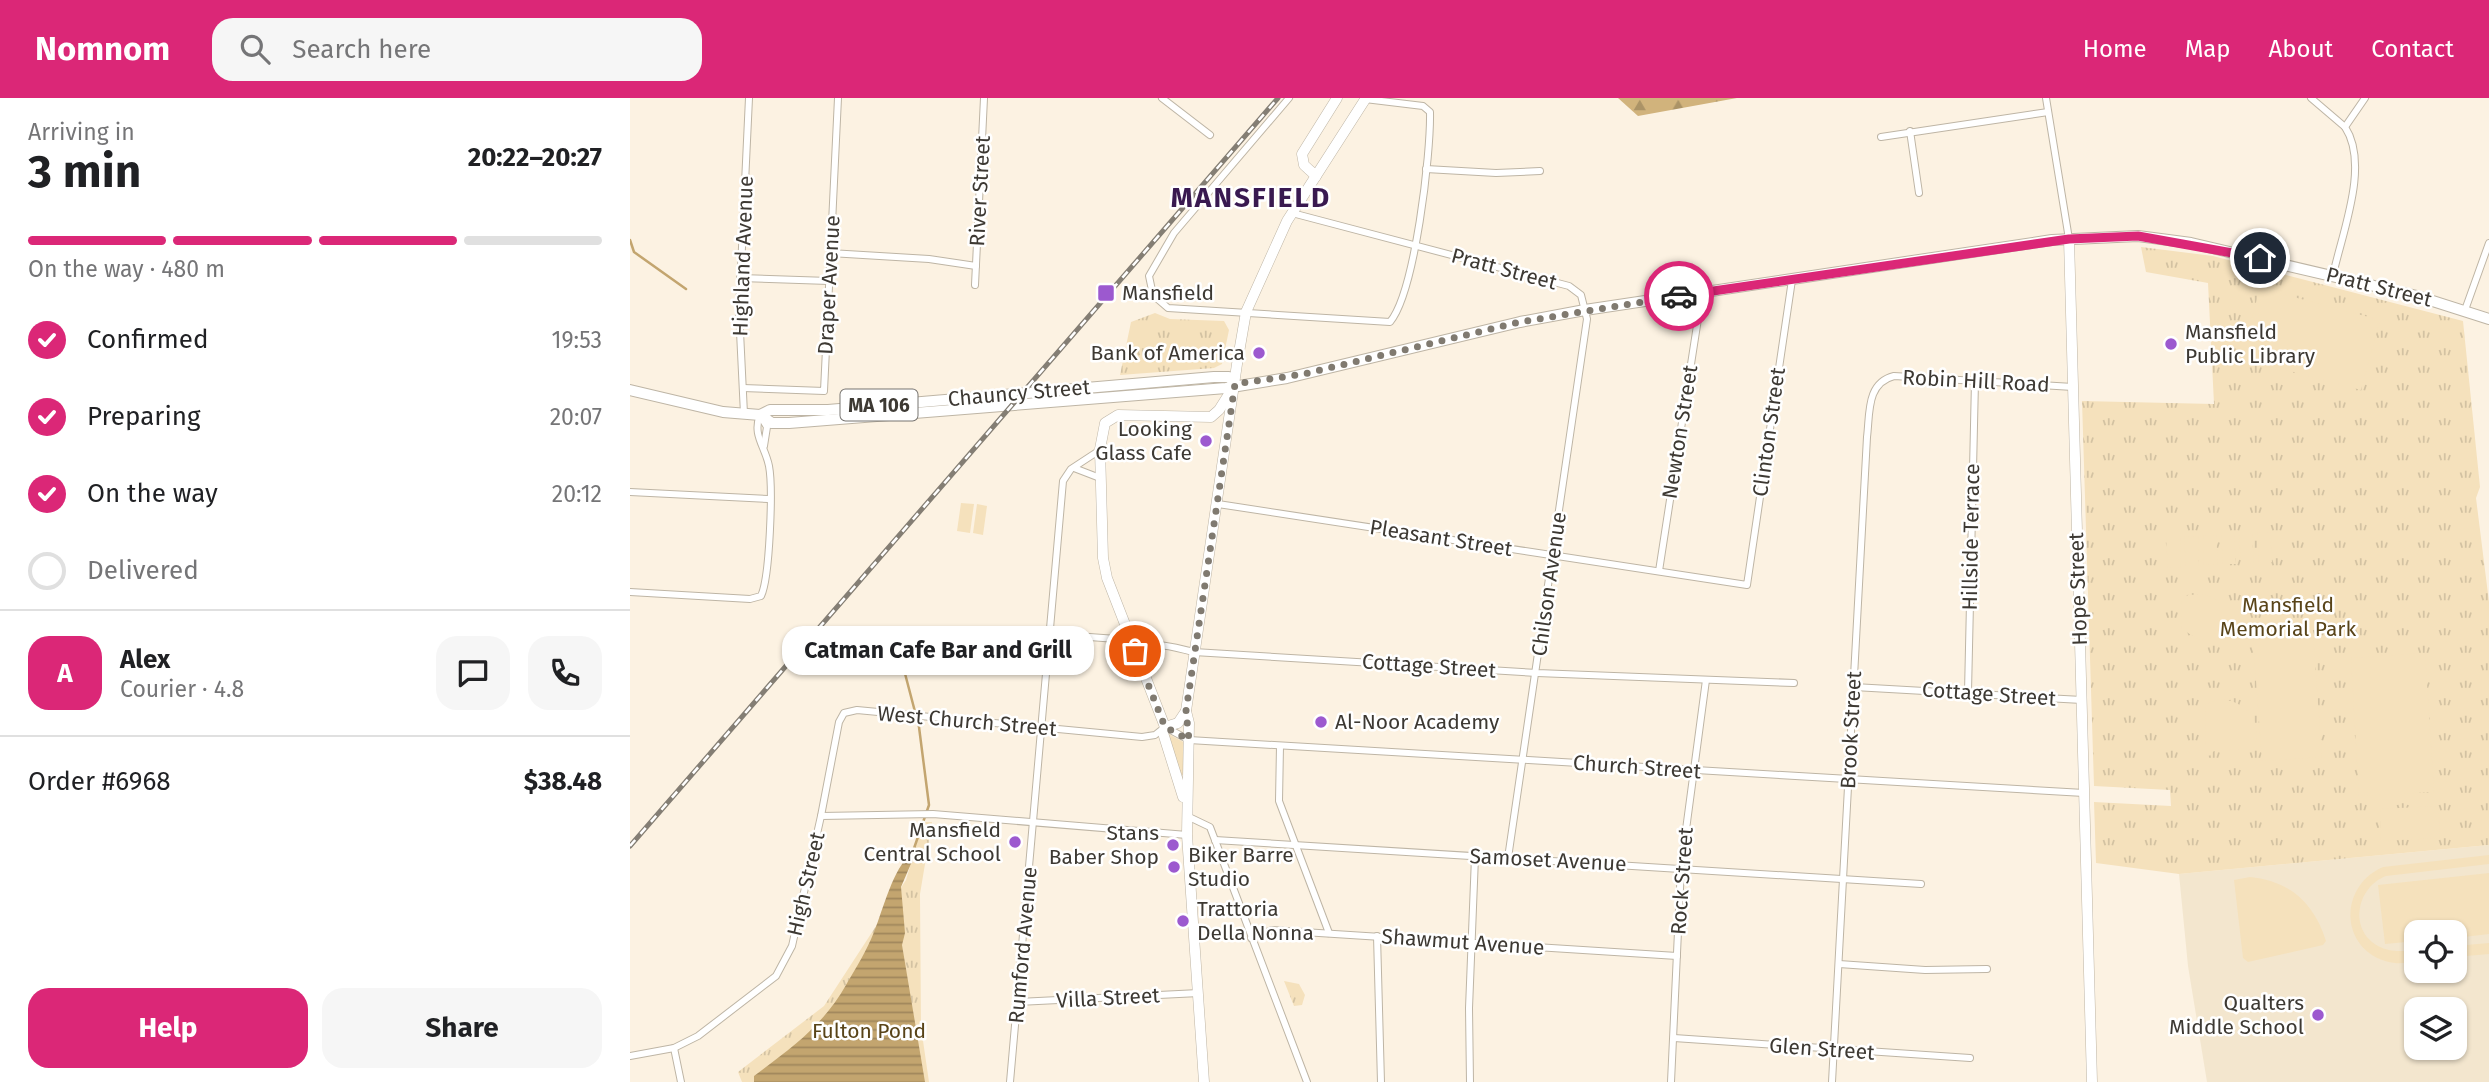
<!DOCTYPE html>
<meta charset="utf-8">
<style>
body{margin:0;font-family:"Fira Sans",sans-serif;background:#f6f6f6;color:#202124;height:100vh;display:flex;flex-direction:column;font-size:26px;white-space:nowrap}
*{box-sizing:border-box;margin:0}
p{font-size:23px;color:#757577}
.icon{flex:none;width:38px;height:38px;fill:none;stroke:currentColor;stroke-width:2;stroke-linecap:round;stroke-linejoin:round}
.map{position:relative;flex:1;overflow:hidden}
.drawer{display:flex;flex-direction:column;background:#fff;width:630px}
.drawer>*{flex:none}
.controls{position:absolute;left:1774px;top:822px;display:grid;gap:14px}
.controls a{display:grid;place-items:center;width:63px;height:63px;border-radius:14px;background:#fff;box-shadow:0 2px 5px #0004;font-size:35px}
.pin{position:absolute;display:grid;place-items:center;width:60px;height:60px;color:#fff;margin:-30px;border:4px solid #fff;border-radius:50%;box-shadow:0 2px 7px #0007}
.courier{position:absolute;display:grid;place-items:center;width:70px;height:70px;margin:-35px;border:5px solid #db2777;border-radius:50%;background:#fff;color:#222;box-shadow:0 2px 9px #0007}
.bubble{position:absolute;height:49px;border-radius:21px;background:#fff;box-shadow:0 2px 5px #0004;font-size:23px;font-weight:700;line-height:49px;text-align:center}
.headline em{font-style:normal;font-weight:700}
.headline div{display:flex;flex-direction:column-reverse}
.headline{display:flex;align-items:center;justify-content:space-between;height:119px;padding:0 28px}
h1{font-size:46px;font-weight:700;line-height:52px}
.bar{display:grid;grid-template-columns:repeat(4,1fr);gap:10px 7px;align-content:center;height:84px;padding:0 28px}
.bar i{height:9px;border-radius:5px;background:#e0e0e0}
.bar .on{background:#db2777}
.bar p{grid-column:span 4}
.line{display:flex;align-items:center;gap:18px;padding:0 28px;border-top:2px solid #e0e0e0}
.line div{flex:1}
.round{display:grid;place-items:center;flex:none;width:74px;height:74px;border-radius:21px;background:#f6f6f6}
ol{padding:0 28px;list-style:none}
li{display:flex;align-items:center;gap:21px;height:77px}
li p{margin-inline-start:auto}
li .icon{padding:7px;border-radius:50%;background:#db2777;color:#fff;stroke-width:4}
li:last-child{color:#757577}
li i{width:38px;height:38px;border:4px solid #e0e0e0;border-radius:50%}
.primary-button{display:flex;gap:14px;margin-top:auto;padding:14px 28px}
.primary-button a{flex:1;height:80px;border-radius:21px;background:#db2777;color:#fff;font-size:28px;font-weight:700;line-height:80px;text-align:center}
.primary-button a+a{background:#f6f6f6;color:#202124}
header{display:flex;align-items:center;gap:42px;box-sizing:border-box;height:98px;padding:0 35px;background:#db2777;color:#fff}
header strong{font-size:33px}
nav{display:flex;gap:38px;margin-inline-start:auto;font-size:24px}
.search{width:490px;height:63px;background:#f6f6f6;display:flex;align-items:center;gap:18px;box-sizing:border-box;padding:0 24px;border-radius:21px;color:#757577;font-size:26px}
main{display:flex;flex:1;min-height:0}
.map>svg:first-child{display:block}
.built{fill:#f3e6ce;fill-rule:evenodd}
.forest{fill:url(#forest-firs)}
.park{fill:url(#park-tufts)}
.pitch{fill:#f5e1bc}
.water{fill:url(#water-rules)}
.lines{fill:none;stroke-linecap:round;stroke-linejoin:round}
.stream{stroke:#c3a56f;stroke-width:2.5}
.street-casing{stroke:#beb5a5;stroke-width:8}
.secondary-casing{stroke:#beb5a5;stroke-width:11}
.primary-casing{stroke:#beb5a5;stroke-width:12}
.street{stroke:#fff;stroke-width:6}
.secondary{stroke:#fff;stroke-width:10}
.primary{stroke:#fff;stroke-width:10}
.rail-casing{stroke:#847e74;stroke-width:5}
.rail{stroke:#fff;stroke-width:2.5;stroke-dasharray:8;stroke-linecap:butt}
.done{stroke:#807a70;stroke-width:7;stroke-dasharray:0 12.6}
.route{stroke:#db2777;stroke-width:9}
.poi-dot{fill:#9c59cf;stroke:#fff;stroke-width:2.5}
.labels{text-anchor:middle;stroke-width:5;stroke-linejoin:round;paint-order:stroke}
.shield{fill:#fff;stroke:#777470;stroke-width:2}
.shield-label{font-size:19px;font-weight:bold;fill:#3d3933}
.street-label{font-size:21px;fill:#3d3933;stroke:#fff}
.poi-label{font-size:21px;fill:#3d3933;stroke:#fff;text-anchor:start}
.park-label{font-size:21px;fill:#594419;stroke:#fff}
.district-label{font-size:28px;font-weight:bold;letter-spacing:2px;fill:#391950;stroke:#fff}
</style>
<header>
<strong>Nomnom</strong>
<div class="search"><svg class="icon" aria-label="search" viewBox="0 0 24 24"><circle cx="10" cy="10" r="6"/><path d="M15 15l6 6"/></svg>Search here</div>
<nav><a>Home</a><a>Map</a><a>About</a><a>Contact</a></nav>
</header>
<main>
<section class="drawer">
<div class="headline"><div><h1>3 min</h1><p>Arriving in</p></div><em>20:22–20:27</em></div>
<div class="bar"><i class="on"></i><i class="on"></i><i class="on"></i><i></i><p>On the way · 480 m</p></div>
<ol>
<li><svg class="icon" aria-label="check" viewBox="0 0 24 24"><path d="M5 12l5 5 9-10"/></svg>Confirmed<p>19:53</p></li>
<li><svg class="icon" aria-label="check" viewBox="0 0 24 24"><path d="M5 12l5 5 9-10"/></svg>Preparing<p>20:07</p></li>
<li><svg class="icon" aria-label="check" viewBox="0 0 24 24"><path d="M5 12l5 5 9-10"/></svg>On the way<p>20:12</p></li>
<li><i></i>Delivered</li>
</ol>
<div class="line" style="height:126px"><b class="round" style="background:#db2777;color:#fff">A</b><div><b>Alex</b><p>Courier · 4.8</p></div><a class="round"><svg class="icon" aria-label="chat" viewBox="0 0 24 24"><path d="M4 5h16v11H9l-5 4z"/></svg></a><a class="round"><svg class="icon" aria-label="phone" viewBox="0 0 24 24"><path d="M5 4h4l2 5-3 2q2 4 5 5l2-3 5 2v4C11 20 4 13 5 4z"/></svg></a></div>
<div class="line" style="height:91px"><div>Order #6968</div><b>$38.48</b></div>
<div class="primary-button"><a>Help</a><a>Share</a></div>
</section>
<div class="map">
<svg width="1859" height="984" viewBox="0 0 1859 984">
<defs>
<pattern id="forest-firs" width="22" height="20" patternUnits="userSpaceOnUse" patternTransform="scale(1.75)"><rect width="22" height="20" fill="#d1b37c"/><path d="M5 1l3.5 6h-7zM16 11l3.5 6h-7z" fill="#ab9366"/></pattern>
<pattern id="park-tufts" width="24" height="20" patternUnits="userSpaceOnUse" patternTransform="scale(1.75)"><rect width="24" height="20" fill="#f5e1bc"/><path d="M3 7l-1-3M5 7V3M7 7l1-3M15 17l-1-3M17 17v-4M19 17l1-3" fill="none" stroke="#d3c2a2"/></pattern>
<pattern id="water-rules" width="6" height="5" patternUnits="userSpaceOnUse" patternTransform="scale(1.75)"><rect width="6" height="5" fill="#c3a56f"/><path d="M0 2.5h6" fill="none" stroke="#a0875c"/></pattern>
</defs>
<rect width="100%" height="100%" fill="#fcf2e2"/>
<!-- built -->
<path class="built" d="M1859,747V984H1577L1558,868L1549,776ZM1787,835H1825V873H1787ZM1787,912H1825V950H1787Z"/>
<!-- forest -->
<polygon class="forest" points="988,0 1107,0 1008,18"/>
<!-- park -->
<g class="park">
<polygon points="1511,149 1583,158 1833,223 1850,389 1846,400 1859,504 1859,747 1549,776 1466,765 1464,704 1541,708 1540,692 1464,688 1452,303 1584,306 1578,185 1516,174"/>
<polygon points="525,215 540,221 594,223 599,232 592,266 584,270 490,277 501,224"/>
<polygon points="535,634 555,645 555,677 552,677"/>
<polygon points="293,724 302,724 290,796 291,929 299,984 112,984 108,974 194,908 276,782"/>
<polygon points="654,883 669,886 675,897 672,907 664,908"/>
</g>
<!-- pitch -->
<g class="pitch">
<polygon points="1630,190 1750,222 1731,292 1611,260"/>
<polygon points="331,405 344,406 340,435 327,433"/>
<polygon points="347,406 357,408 353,437 343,435"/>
<polygon points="1640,434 1642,464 1629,464 1627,435"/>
<polygon points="1609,436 1622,436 1624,465 1611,465"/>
<polygon points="1586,437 1588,466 1574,467 1573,438"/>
<polygon points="1591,437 1604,437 1606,466 1593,466"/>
<polygon points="1568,438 1569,468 1556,468 1554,439"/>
<polygon points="1536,440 1550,440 1551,469 1538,470"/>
<path d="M1576,496L1588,503L1594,523C1588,536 1582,539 1569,542L1552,531L1551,503L1558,497Z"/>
<polygon points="1682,523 1692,659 1632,663 1622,528"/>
<polygon points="1795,555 1804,694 1729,698 1721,560"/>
<path d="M1588,601C1616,602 1634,623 1624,651L1584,653L1579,658L1572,655L1576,647L1575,607Z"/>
<polygon points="1808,708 1810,740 1751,743 1750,711"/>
<path d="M1859,757V766L1756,778C1727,789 1718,831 1748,848C1761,855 1773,853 1787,852V863C1780,864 1771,866 1765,865C1711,858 1705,790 1753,769Z"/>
<polygon points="1859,775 1859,836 1825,840 1825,835 1787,835 1787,843 1755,846 1748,787"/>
<path d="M1620,779C1660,783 1684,805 1696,843L1693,847L1618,864L1613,860L1604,782Z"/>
<polygon points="1859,845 1859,856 1825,859 1825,848"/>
</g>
<!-- water -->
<path class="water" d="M281,757L283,761L271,789L275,835L272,847L295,984H124V978C161,950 192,929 216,887C226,870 237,852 244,834C252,815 264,767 281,757Z"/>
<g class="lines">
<!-- stream -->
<g class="stream">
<polyline points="0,142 4,154 56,191"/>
<polyline points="268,531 267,545 289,629 299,707 281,759"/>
</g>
<defs>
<g id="street">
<polyline points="532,0 580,37"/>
<path d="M659,0L544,135L519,178L523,197L538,210L760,224C785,194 801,55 800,14L793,8L735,1"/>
<polyline points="1416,0 1439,141"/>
<polyline points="1681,0 1715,29"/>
<polyline points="1280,33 1289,95"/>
<polyline points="1251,39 1418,14"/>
<polyline points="796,71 866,75 910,73"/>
<polyline points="662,115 939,188 951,197 957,221 878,760"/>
<polyline points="200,155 299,161 346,168"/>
<path d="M1703,177C1712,135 1740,67 1715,29L1735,0"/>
<polyline points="110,180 199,183"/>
<polyline points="345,187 354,0"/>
<polyline points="1835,212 1859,145"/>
<polyline points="113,290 194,293 208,0"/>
<polyline points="114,316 109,213 119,0"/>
<polyline points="132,321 137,329 134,348"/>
<polyline points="444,370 470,380"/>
<polyline points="0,394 138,401"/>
<polyline points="588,406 1117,487 1162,182"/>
<polyline points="1029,473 1072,195"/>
<path d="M0,494L120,501L131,498C140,479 143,389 139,368C135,348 122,337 130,317"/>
<polyline points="419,536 500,542"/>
<path d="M505,553C521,541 545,550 564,554L907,575L1164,585"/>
<polyline points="1224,589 1452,602"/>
<polyline points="1338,594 1345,283"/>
<polyline points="650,648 649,703 699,835"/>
<polyline points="191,718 209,624 214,615 227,612 512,639 525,637 535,629 559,642 1454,695"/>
<polyline points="557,718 580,729 677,984"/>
<polyline points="585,742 1291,786"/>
<polyline points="747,838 751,984"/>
<polyline points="621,840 642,832 1047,858"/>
<polyline points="1209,866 1295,872 1357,871"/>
<polyline points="388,904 569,895"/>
<polyline points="1044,940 1340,960"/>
<polyline points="44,950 51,984"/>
<polyline points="0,958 44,950 68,938 146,878 162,848 191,718 303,716 557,737"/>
<polyline points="380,984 433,383 441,371 470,352"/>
<polyline points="840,984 839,910 845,759"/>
<polyline points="1041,984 1051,769 1076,582"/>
<path d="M1202,984L1237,339C1240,316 1236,285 1264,278L1443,289"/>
</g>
<g id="secondary">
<polyline points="686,78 674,67 672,56 707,0"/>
<polyline points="1439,141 1462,984"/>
<polyline points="535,629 548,625 556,613"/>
<polyline points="553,699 533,635 535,629 477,480 473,460 470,351 475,325 488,317 581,319 589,312 601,293"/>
<polyline points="574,984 557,737 559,625 556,613 607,266 616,214 657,123 736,0"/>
</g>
<g id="primary">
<polyline points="0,292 93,314 130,317 142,325 159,325 596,290 657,280 890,224 955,212 1422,142 1508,138 1561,145 1787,198 1859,221"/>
<polyline points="130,317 140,312 198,312 584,279 599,279 605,286"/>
</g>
</defs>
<!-- street casing -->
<use href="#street" class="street-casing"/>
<!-- secondary casing -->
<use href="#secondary" class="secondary-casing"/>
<!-- primary casing -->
<use href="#primary" class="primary-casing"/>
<!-- street -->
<use href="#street" class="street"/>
<!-- secondary -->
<use href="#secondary" class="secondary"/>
<!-- primary -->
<use href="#primary" class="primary"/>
<defs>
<polyline id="rail" points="0,748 648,0"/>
</defs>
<!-- rail casing -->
<use href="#rail" class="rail-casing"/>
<!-- rail -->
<use href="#rail" class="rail"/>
</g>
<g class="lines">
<!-- done -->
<polyline class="done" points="505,553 535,629 559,642 556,613 605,286 674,276 890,224 1049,198"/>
<!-- route -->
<polyline class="route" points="1049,198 1439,141 1508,138 1630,160"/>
</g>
<!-- markers -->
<g class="poi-dot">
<rect x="467" y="186" width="18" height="18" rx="3.5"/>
<circle cx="1541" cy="246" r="7"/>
<circle cx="629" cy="255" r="7"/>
<circle cx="576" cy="343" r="7"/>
<circle cx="691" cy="624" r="7"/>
<circle cx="385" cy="744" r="7"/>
<circle cx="543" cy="747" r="7"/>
<circle cx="544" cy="769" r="7"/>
<circle cx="553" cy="823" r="7"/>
<circle cx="1688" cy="917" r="7"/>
</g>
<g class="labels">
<!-- shield labels -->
<rect class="shield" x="210.5" y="291.5" width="77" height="31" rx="5"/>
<g class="shield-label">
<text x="249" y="314">MA 106</text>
</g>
<!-- street labels -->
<g class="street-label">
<text transform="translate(350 93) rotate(-87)" y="7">River Street</text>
<text transform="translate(113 158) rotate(-88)" y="7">Highland Avenue</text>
<text transform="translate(874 171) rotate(15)" y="7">Pratt Street</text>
<text transform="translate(199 187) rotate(-87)" y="7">Draper Avenue</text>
<text transform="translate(1749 189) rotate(14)" y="7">Pratt Street</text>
<text transform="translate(1346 283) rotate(3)" y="7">Robin Hill Road</text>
<text transform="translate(389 295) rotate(-5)" y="7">Chauncy Street</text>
<text transform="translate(1050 334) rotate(-81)" y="7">Newton Street</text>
<text transform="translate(1139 334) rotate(-82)" y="7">Clinton Street</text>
<text transform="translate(1341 439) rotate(-89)" y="7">Hillside Terrace</text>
<text transform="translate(811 440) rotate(9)" y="7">Pleasant Street</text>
<text transform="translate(919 486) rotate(-82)" y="7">Chilson Avenue</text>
<text transform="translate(1448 491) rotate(-92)" y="7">Hope Street</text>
<text transform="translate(799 568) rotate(4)" y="7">Cottage Street</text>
<text transform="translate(1359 596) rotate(4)" y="7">Cottage Street</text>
<text transform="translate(337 623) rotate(5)" y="7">West Church Street</text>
<text transform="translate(1221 632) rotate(-87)" y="7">Brook Street</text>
<text transform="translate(1007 669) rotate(4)" y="7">Church Street</text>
<text transform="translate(918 762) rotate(3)" y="7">Samoset Avenue</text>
<text transform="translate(1052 783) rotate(-86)" y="7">Rock Street</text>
<text transform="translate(176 786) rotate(-77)" y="7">High Street</text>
<text transform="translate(833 844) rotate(4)" y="7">Shawmut Avenue</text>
<text transform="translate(393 847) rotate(-85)" y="7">Rumford Avenue</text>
<text transform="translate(478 900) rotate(-3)" y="7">Villa Street</text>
<text transform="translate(1192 951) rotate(4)" y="7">Glen Street</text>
</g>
<!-- poi labels -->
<g class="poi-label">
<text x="492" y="202">Mansfield</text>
<text x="1555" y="241">Mansfield<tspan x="1555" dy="24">Public Library</tspan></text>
<text x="615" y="262" text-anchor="end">Bank of America</text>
<text x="562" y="338" text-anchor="end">Looking<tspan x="562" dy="24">Glass Cafe</tspan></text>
<text x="705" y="631">Al-Noor Academy</text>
<text x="371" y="739" text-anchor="end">Mansfield<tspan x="371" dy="24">Central School</tspan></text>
<text x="529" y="742" text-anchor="end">Stans<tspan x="529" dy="24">Baber Shop</tspan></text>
<text x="558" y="764">Biker Barre<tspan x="558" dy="24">Studio</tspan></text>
<text x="567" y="818">Trattoria<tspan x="567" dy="24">Della Nonna</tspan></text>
<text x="1674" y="912" text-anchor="end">Qualters<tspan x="1674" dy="24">Middle School</tspan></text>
</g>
<!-- park labels -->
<g class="park-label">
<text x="1658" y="514">Mansfield<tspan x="1658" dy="24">Memorial Park</tspan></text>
<text x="239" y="940">Fulton Pond</text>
</g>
<!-- district labels -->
<g class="district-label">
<text x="621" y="109">MANSFIELD</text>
</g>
</g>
</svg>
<div class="controls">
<a><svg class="icon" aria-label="locate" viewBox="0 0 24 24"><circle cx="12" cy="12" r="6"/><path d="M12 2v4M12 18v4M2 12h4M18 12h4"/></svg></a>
<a><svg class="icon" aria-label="layers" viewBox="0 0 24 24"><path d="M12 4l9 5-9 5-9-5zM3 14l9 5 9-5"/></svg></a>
</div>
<div class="pin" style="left:505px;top:553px;background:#ea580c"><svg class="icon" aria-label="bag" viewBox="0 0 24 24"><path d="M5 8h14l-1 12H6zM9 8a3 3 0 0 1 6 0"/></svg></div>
<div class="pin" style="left:1630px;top:160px;background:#1f2937"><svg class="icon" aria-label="home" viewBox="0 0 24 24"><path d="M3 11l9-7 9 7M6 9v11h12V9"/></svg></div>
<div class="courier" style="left:1049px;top:198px"><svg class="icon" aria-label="car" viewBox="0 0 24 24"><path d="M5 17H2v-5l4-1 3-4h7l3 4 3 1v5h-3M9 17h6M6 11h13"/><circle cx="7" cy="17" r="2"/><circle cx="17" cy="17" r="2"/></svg></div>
<div class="bubble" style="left:152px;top:528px;width:312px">Catman Cafe Bar and Grill</div>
</div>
</main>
